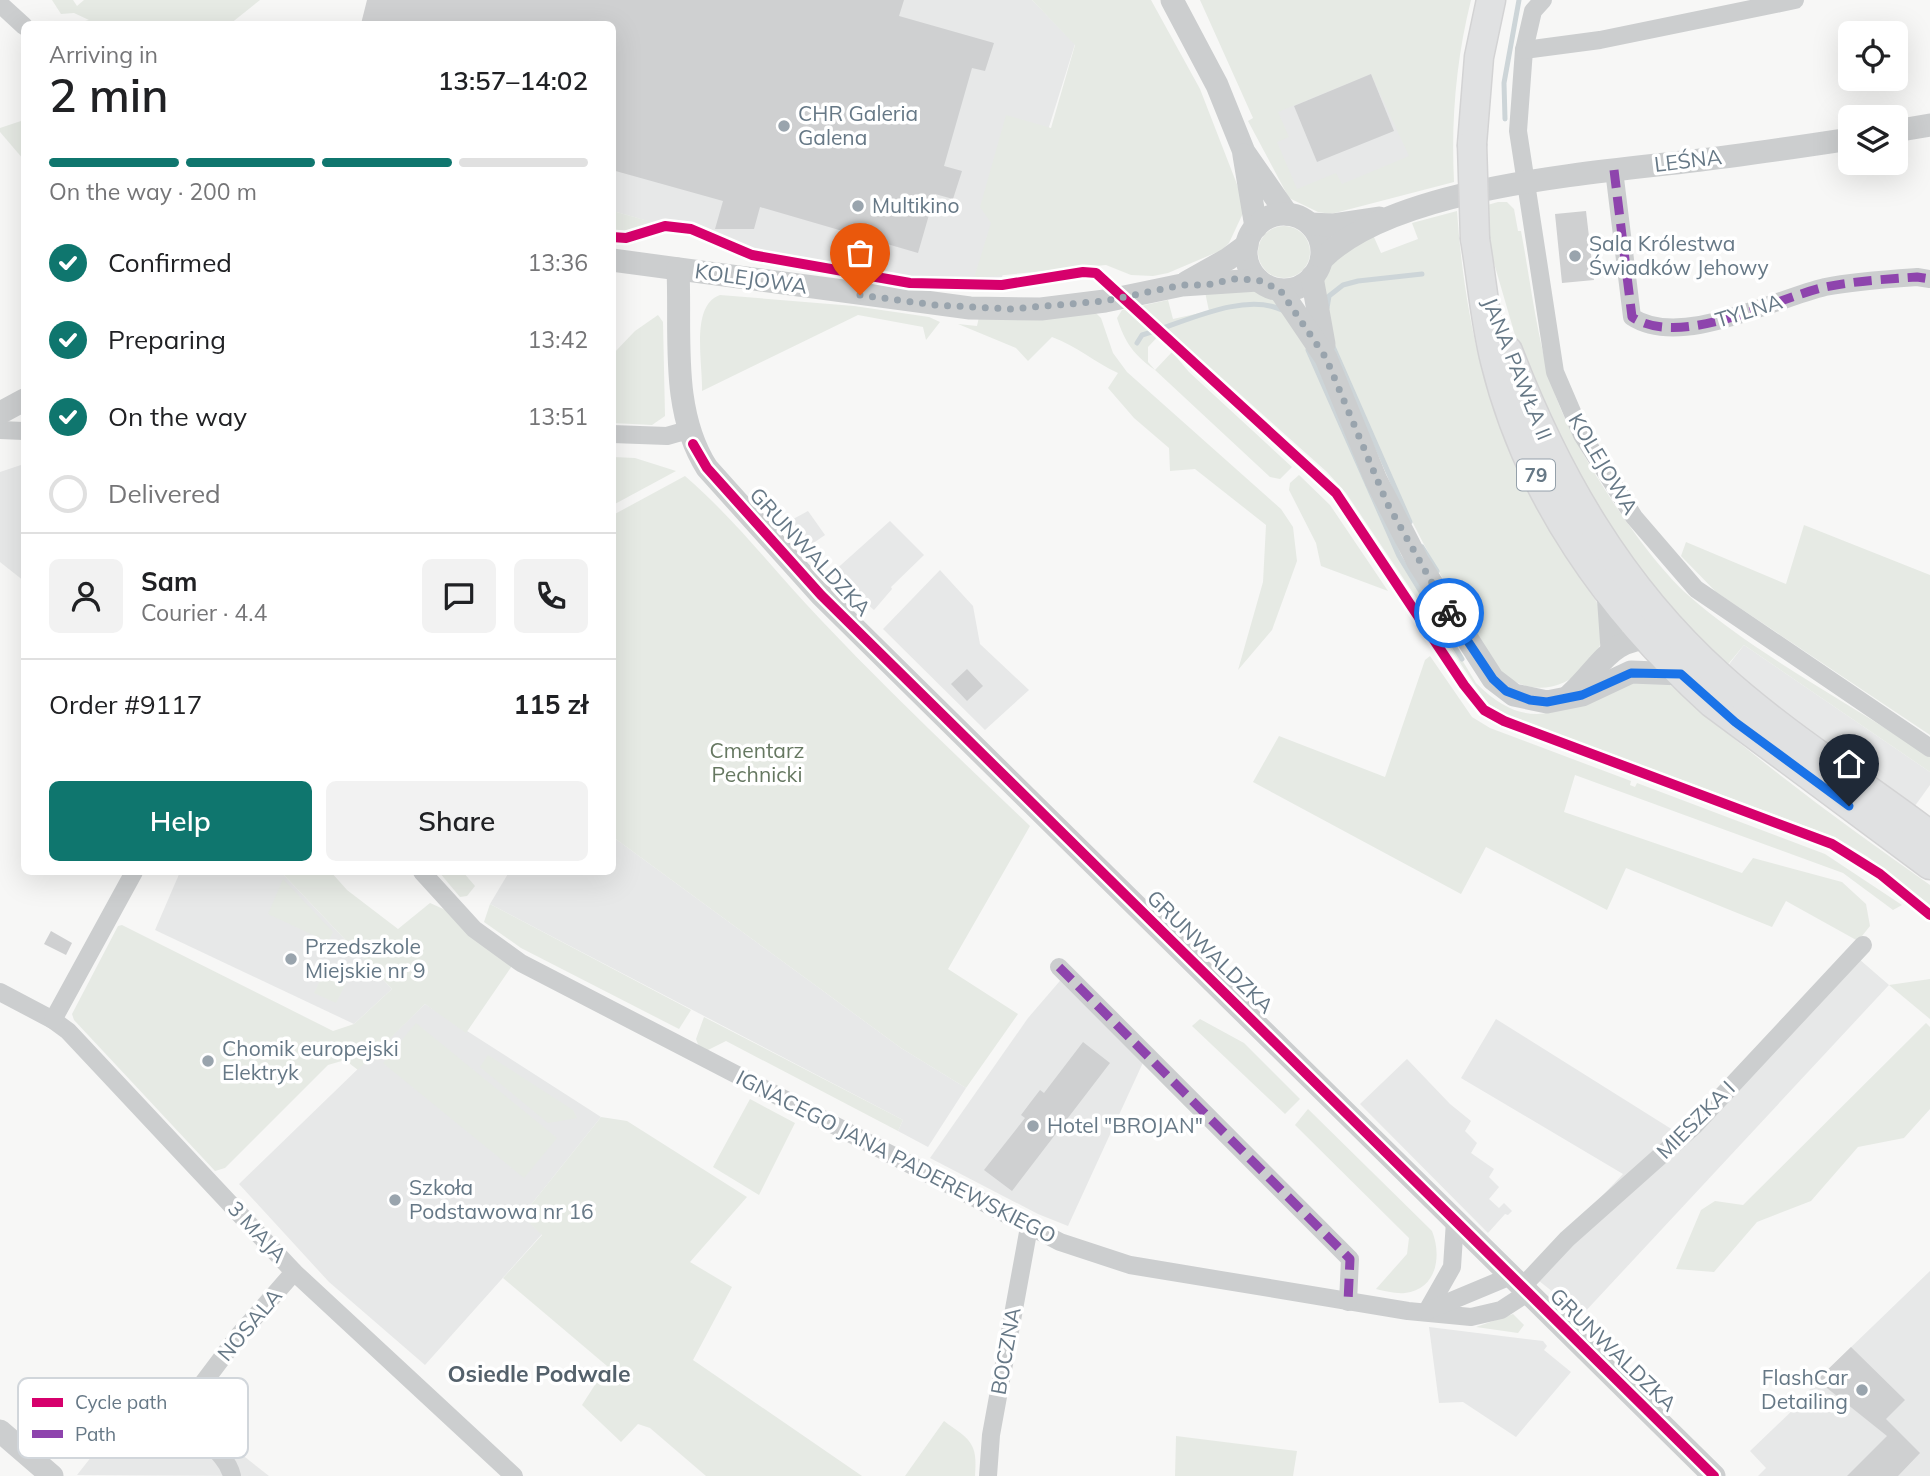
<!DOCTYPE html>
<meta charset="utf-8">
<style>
body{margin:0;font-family:Mulish,sans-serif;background:#f2f2f2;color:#202124;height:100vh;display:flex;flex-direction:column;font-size:26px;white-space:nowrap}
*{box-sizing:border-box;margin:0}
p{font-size:23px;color:#757577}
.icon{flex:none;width:38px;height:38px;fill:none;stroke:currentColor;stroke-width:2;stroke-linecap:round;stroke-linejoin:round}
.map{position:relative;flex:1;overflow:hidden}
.side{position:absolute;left:21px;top:21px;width:595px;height:854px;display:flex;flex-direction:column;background:#fff;border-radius:10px;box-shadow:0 7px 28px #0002}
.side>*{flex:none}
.controls{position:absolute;left:1838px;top:21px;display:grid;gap:14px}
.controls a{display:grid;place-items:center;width:70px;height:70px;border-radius:10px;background:#fff;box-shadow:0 7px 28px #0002;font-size:35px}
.pin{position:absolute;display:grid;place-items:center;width:60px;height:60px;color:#fff;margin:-72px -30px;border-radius:50% 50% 50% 0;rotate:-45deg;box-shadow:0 0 7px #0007}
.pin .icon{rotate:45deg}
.courier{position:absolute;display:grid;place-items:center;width:70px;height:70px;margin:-35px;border:5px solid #1a73e8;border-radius:50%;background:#fff;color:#222;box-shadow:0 2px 9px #0007}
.overview em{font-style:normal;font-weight:600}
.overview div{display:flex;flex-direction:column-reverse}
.overview{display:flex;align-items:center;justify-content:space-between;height:119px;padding:0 28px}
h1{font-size:46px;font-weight:600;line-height:52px}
.bar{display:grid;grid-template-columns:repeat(4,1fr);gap:10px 7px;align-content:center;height:84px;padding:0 28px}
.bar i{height:9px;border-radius:5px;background:#e0e0e0}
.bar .on{background:#0f766e}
.bar p{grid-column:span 4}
.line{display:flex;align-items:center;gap:18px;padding:0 28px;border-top:2px solid #e0e0e0}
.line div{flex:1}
.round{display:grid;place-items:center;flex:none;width:74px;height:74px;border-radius:10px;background:#f2f2f2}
ol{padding:0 28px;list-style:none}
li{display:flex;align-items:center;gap:21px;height:77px}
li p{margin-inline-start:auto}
li .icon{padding:7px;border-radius:50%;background:#0f766e;color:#fff;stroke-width:4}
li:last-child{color:#757577}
li i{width:38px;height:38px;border:4px solid #e0e0e0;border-radius:50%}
.button{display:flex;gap:14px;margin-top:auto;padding:14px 28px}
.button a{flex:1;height:80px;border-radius:10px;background:#0f766e;color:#fff;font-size:28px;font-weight:600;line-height:80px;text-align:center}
.button a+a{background:#f2f2f2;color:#202124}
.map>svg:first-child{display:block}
.built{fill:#e7e8e8}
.green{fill:#e6eae4;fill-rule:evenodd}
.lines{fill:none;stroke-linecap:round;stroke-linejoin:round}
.stream{stroke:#cdd5d8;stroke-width:5}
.building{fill:#cfd0d1}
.primary-casing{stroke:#d3d3d4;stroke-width:31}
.minor{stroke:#cccecf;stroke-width:18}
.tertiary{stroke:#cccecf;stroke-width:23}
.primary{stroke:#e0e1e2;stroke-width:28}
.primary-bridge-casing{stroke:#d3d3d4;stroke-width:31;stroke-linecap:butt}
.primary-bridge{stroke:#e0e1e2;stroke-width:28}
.quiet{stroke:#8e44ad;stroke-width:9;stroke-dasharray:18 9;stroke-linecap:butt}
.cycleway-casing{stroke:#fff;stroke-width:15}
.cycleway{stroke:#d6006c;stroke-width:10}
.done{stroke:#99a4ad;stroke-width:7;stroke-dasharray:0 12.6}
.route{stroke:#1a73e8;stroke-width:9}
.poi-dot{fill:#99a4ad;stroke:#fff;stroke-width:2.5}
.labels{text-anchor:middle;stroke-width:7;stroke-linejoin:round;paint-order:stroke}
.shield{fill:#fff;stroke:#94a0aa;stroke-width:2}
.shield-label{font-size:19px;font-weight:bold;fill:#667886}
.poi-label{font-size:21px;fill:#667886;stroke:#fff;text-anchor:start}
.street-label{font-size:21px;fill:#667886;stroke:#fff}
.park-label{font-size:21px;fill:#667861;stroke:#fff}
.neighbourhood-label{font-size:23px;font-weight:bold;fill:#54616b;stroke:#fff}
.key{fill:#fff;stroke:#d1d6db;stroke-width:2}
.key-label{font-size:19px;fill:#667886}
</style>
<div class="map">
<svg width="1930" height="1476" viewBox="0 0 1930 1476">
<rect width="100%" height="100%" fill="#f7f7f6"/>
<!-- built -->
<g class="built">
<polygon points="368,0 1032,0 1075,44 1002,277 981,281 910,278 755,252 613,211 612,24 361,24"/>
<polygon points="1421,48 1412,173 1292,197 1253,119"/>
<polygon points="24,464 24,581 0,562 0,472"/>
<polygon points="808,511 825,535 809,546 784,524"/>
<polygon points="890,521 924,555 891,587 892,589 874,610 832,573"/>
<polygon points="940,570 973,606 980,644 1029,690 985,730 883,629"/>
<polygon points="1744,645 1930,772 1930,785 1912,810 1810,734 1727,667"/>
<polygon points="613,837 901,1048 966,1088 928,1147 898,1131 903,1120 490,904 509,872 612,872"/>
<polygon points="180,872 281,872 392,989 354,1024 155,930"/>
<polygon points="1859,959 1889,985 1582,1315 1529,1273 1623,1174 1461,1078 1496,1019 1673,1130 1689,1116 1703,1127"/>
<polygon points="1065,975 1146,1056 1068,1226 1038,1214 930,1158 1028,1018"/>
<polygon points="425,1004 601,1117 522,1216 542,1234 425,1365 329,1282 239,1184"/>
<polygon points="1407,1059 1450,1104 1471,1121 1465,1131 1477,1143 1471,1153 1494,1169 1489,1177 1499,1187 1489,1199 1499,1208 1504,1203 1512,1211 1508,1215 1505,1214 1488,1233 1360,1104"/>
<polygon points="1930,1271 1930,1476 1758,1476 1766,1468 1750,1451 1797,1406 1817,1380"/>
<polygon points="1429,1327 1543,1341 1547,1346 1544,1350 1571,1372 1516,1437 1463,1402 1439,1403"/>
<polygon points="167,1405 222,1446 226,1442 269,1476 77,1475 114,1428 119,1431 132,1416 145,1426"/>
</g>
<!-- green -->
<g class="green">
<polygon points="52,0 73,0 77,6 84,0 260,0 230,24 73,24 89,20 74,13 61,14"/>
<polygon points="1032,0 1151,0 1200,89 1238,187 1244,211 1229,243 1222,250 1168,273 1153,276 1131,275 1106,265 974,278 991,223 980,207 1006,115 1051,128 1075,45"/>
<path d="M1200,0H1471C1456,60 1451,120 1454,182L1331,214L1318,212L1289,198L1248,121L1253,118ZM1371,74L1409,156L1342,184L1336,173L1297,189L1277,142L1289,137L1278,112Z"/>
<polygon points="24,120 24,160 0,132 0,128"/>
<path d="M1498,202H1507L1514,209L1518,231H1521C1532,289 1538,352 1560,407C1581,459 1646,558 1688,595C1756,655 1853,705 1930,757V772L1744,645L1725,668L1700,646L1595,512L1524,366L1489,246L1484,206Z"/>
<polygon points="613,211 656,223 625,235 613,234"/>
<path d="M1457,211C1464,312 1485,412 1533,502C1555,541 1581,576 1604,614C1611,663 1553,708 1509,678C1494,667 1485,646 1475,631C1422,550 1390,478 1353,390C1340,362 1318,315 1322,284C1325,257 1353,247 1373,235L1381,253L1418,239L1412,223Z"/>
<circle cx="1284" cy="252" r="26"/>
<path d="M1255,285L1277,299L1307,347L1399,556L1476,683C1551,759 1590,670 1663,682C1674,684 1703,712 1713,721C1782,779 1856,833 1930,885V905L1868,857L1835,837L1507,715L1487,703L1346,493L1327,472L1166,328L1148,347V362L1155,370L1172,352L1189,372L1292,467L1280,479L1270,477L1155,370C1134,355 1125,343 1117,318L1122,310L1168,300L1173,319L1209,311L1205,292Z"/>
<path d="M720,295L854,306L929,317L940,322L926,340L923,327L858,315L702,391C703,364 690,305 720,295Z"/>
<path d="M1095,312L1101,318L1113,353L1127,372L1281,509L1293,527L1297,561L1272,630L1238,670L1263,582L1266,525L1195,469L1170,471L1169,448L1134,418L1108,388L1118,373C1094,362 1077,346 1052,337L1028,361L1016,348L958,324L977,326L979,317Z"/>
<polygon points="658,315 663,322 665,416 652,425 613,423 613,354 635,331"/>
<polygon points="613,457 635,458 676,471 613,505"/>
<polygon points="1299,475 1330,505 1388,591 1321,566 1316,543 1289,490 1290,483"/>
<path d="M685,476C736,520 775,572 821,620C888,691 959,758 1030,826L948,969L1018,1014L966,1088L901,1048L613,837V515Z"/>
<polygon points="1804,525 1930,575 1930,735 1716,592 1681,556 1686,542 1786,584"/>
<polygon points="1430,656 1472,717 1490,728 1631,781 1630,785 1635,787 1637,783 1825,854 1902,905 1893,910 1843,873 1575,775 1564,812 1742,873 1753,858 1842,882 1866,904 1870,926 1858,941 1786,901 1772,927 1626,868 1607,910 1486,847 1461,894 1253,782 1279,736 1385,777 1425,660"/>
<polygon points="281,872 331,872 347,890 398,929 430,903 450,912 516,960 466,1033 425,1004 358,1070 345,1060 328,1065 225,1168 215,1171 74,1020 72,1014 118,926 122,925 333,1031 354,1024 392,989"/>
<polygon points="439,872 463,872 475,886 467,896 460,897"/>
<polygon points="283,879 333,932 328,942 268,914"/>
<polygon points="490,904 691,1010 679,1029 521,948 484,922"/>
<polygon points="327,967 349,977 336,1003 314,993"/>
<polygon points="1930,979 1930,1019 1889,985"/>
<polygon points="704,1017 903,1120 898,1131 726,1041 706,1051 699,1047 696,1039"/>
<polygon points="1200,1019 1244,1043 1300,1099 1285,1114 1192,1026"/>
<polygon points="416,1023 557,1138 524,1178 383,1063"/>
<polygon points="1926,1023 1930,1027 1930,1109 1904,1138 1858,1147 1811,1201 1757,1222 1714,1272 1676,1269 1701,1210 1715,1201 1743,1205"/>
<polygon points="488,1055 573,1110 577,1118 548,1123 480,1067"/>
<polygon points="750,1099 795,1123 759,1195 713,1167"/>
<path d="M1308,1109L1432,1231C1442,1256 1437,1289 1405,1293C1396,1294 1385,1291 1376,1289L1407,1254L1409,1238L1295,1125Z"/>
<polygon points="601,1117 627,1121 747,1197 690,1262 732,1287 693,1360 862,1476 706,1476 650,1428 638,1424 621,1442 582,1405 607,1366 503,1278 542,1235 522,1216"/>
<polygon points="1513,1314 1524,1325 1518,1333 1476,1327"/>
<path d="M944,1421C970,1440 978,1442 975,1476H905Z"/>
<polygon points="1176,1436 1297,1451 1293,1476 1175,1476"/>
</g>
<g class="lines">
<!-- stream -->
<g class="stream">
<polyline points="1505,119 1504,83 1519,0"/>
<polyline points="1327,308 1329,296 1343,285 1358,281 1422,274"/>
<polyline points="1331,342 1410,522"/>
<path d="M1137,343L1142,335C1181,324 1243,291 1282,310"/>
<polyline points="1308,350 1399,556 1462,659"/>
<polyline points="1422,547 1437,571"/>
</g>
</g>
<!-- building -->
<g class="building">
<polygon points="367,0 904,0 899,16 994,43 985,71 972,68 944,166 962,171 953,199 935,194 918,253 760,207 754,229 715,229 723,201 612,170 612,24 361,24"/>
<polygon points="1371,74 1394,131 1317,162 1294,106"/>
<polygon points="1586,211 1594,280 1562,283 1555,214"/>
<polygon points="967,669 983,686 967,701 951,684"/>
<polygon points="51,931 72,943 66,955 44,944"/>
<polygon points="1083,1042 1110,1063 1012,1191 984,1170 1025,1118 1021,1115 1030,1103 1040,1090 1044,1093"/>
<polygon points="1851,1347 1905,1400 1886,1419 1920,1453 1898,1476 1847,1476 1887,1436 1817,1380"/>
</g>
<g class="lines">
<defs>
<g id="primary">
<polyline points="1472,144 1479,57 1491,0"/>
<path d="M1475,239C1482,280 1485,321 1495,361C1528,496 1610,611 1712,703L1930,865"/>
<path d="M1508,351C1556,475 1619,586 1719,676C1784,735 1860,782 1930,835"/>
</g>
</defs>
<!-- primary casing -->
<use href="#primary" class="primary-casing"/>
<!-- minor -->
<g class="minor">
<polyline points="1543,0 1533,11 1524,50 1518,131 1555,372 1582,435 1634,517 1696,589 1930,748"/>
<polyline points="0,4 24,26"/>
<polyline points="1524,50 1600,40 1795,0"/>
<path d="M1614,170L1632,317C1681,349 1774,299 1825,287C1855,281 1887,279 1917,277L1930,279"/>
<polyline points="0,430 24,431"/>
<polyline points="612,434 667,436 688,430"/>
<polyline points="422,872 474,929 521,963 1060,1242 1130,1265 1408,1311 1471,1317 1501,1310 1527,1293"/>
<polyline points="1059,967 1350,1259 1348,1302"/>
<polyline points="0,992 53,1020 68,1031 294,1272 514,1476"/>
<polyline points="53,1020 134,872"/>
<polyline points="1522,1287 1567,1239 1694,1126 1863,945"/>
<polyline points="1427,1311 1452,1267 1455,1221"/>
<polyline points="1427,1311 1511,1276"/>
<path d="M232,1476C225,1447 190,1438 182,1411L240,1334L294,1272"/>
<polyline points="988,1476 991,1435 1029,1227"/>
</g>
<!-- tertiary -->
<g class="tertiary">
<polyline points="1172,0 1217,85 1244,152 1287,214"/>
<polyline points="1895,131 1930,125"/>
<polyline points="1244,155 1256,227"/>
<circle cx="1284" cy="252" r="38"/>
<polyline points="1310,224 1332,225 1379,218"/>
<path d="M1322,259C1394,187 1591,173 1692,161C1745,155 1797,147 1850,139"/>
<polyline points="612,260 970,308 1041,309 1105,301 1182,285 1258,280"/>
<path d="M678,269C681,335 670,410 707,468L821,595L1714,1476"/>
<polyline points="1312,277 1324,344"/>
<polyline points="1187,282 1228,259 1247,245"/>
<polyline points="1280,290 1326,358 1376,480 1418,562 1493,679 1514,695 1547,702 1582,695 1631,672 1681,674"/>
<polyline points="0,413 24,400"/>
<polyline points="1608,592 1612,649"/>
<path d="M1570,695C1603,665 1609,636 1660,638"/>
<polyline points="0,1431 52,1476"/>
</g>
<!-- primary -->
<use href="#primary" class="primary"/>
<defs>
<polyline id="primary-bridge" points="1472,144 1475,239"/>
</defs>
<!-- primary-bridge casing -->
<use href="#primary-bridge" class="primary-bridge-casing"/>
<!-- primary-bridge -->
<use href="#primary-bridge" class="primary-bridge"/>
<!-- quiet -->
<g class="quiet">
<path d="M1614,170L1632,317C1681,349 1774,299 1825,287C1855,281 1887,279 1917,277L1930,279"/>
<polyline points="1059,967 1350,1259 1348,1302"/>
</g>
<defs>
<g id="cycleway">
<polyline points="612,237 626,238 665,226 691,229 752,255 910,283 1002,285 1083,272 1096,273 1336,493 1464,685 1484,710 1504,721 1832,844 1880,874 1930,915"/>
<polyline points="693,444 707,468 821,595 1714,1476"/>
</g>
</defs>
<!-- cycleway casing -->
<use href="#cycleway" class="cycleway-casing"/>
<!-- cycleway -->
<use href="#cycleway" class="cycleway"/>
</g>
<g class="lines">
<!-- done -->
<polyline class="done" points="860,295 935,305 1010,309 1105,301 1182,285 1206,285 1234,279 1258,280 1280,290 1326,358 1387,503 1449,613"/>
<!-- route -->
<polyline class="route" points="1449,613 1493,679 1506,691 1530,700 1547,702 1582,695 1631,673 1681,674 1735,722 1849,806"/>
</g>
<!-- markers -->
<g class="poi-dot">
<circle cx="784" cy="126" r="7"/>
<circle cx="858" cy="206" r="7"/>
<circle cx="1575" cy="256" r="7"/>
<circle cx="291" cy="959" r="7"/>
<circle cx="208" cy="1061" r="7"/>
<circle cx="1033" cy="1126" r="7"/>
<circle cx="395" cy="1200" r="7"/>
<circle cx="1862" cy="1390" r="7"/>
</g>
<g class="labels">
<!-- shield labels -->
<rect class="shield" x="1517" y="459.5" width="38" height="31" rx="5"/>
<g class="shield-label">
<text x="1536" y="482">79</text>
</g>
<!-- poi labels -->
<g class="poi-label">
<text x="798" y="121">CHR Galeria<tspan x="798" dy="24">Galena</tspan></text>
<text x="872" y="213">Multikino</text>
<text x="1589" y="251">Sala Królestwa<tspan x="1589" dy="24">Świadków Jehowy</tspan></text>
<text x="305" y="954">Przedszkole<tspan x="305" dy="24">Miejskie nr 9</tspan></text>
<text x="222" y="1056">Chomik europejski<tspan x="222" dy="24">Elektryk</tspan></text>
<text x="1047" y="1133">Hotel "BROJAN"</text>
<text x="409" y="1195">Szkoła<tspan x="409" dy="24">Podstawowa nr 16</tspan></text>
<text x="1848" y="1385" text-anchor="end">FlashCar<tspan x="1848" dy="24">Detailing</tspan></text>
</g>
<!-- street labels -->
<g class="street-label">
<text transform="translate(1688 161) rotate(-7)" y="7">LEŚNA</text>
<text transform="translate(751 279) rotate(8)" y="7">KOLEJOWA</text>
<text transform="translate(1749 311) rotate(-17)" y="7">TYLNA</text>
<text transform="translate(1517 369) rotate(68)" y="7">JANA PAWŁA II</text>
<text transform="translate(1603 464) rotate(59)" y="7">KOLEJOWA</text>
<text transform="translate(810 552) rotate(47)" y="7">GRUNWALDZKA</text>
<text transform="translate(1210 952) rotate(44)" y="7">GRUNWALDZKA</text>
<text transform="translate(1696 1120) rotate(-45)" y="7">MIESZKA I</text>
<text transform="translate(896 1157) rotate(27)" y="7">IGNACEGO JANA PADEREWSKIEGO</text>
<text transform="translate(257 1232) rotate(47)" y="7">3 MAJA</text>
<text transform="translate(250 1325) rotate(-50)" y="7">NOSALA</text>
<text transform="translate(1613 1350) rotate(44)" y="7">GRUNWALDZKA</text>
<text transform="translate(1006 1351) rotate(-80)" y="7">BOCZNA</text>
</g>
<!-- park labels -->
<g class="park-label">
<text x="757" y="758">Cmentarz<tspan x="757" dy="24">Pechnicki</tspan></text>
</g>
<!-- neighbourhood labels -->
<g class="neighbourhood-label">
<text x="539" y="1382">Osiedle Podwale</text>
</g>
</g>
<!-- legend -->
<rect x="18" y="1378" width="230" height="80" rx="10" class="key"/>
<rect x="32" y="1398" width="31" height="9" fill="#d6006c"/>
<rect x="32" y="1430" width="31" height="8" fill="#8e44ad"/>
<g class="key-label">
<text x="75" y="1409">Cycle path</text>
<text x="75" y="1441">Path</text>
</g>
</svg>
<div class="controls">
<a><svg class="icon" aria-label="locate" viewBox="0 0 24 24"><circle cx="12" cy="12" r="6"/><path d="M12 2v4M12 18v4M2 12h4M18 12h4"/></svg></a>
<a><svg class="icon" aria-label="layers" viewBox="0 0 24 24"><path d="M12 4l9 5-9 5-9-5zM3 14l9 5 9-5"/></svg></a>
</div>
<div class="pin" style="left:860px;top:295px;background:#ea580c"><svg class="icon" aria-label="bag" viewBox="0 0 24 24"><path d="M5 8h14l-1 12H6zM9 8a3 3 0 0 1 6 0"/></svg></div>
<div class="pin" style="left:1849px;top:806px;background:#1f2937"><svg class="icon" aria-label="home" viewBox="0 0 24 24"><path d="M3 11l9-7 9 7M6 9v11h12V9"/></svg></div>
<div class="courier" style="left:1449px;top:613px"><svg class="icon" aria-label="bike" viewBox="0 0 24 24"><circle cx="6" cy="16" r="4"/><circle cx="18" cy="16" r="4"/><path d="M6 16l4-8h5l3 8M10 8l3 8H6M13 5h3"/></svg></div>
<section class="side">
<div class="overview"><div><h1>2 min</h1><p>Arriving in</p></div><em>13:57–14:02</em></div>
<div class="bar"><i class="on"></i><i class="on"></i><i class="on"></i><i></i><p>On the way · 200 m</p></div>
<ol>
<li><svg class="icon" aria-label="check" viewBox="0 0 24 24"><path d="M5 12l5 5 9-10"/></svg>Confirmed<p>13:36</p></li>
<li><svg class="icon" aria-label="check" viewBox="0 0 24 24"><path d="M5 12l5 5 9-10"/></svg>Preparing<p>13:42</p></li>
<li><svg class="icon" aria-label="check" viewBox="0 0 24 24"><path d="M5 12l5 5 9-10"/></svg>On the way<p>13:51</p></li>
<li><i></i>Delivered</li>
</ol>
<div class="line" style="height:126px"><a class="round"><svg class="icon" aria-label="person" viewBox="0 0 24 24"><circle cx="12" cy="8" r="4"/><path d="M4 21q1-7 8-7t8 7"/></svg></a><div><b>Sam</b><p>Courier · 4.4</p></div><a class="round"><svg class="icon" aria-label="chat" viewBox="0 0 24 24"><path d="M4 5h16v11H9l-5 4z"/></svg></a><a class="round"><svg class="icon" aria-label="phone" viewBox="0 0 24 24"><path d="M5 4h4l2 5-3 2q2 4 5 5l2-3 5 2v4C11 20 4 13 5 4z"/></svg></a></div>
<div class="line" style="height:91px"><div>Order #9117</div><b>115 zł</b></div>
<div class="button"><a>Help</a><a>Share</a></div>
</section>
</div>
